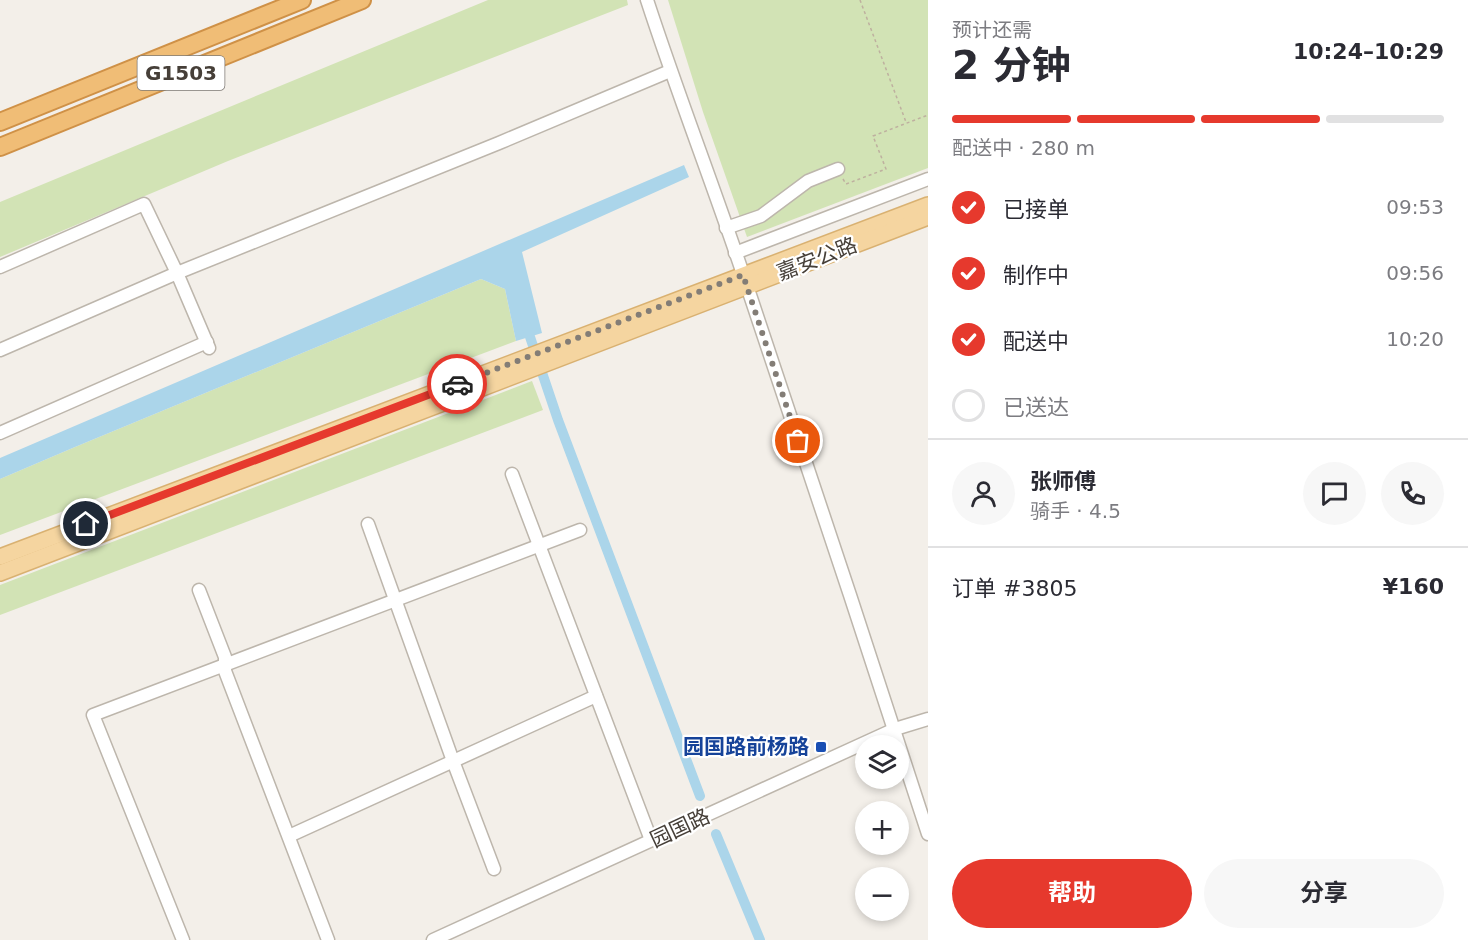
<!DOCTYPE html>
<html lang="zh">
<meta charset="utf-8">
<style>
body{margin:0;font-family:"DejaVu Sans","Noto Sans SC",sans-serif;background:#f7f7f7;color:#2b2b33;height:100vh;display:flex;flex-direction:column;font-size:22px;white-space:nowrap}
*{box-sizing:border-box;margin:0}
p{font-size:20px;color:#7c7c81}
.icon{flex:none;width:33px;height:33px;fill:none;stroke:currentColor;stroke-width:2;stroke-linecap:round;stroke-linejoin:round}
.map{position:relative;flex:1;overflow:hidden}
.drawer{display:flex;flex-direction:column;background:#fff;width:540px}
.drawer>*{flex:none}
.controls{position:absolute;left:855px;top:735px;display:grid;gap:12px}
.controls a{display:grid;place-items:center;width:54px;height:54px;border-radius:50%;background:#fff;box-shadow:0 3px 9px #0003;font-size:30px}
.pin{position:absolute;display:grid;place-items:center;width:51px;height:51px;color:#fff;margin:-26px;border:3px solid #fff;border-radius:50%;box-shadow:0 2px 6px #0007}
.courier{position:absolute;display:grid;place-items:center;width:60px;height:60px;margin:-30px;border:4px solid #e6392d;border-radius:50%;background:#fff;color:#222;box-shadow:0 2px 8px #0007}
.headline em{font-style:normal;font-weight:700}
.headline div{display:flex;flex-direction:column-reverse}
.headline{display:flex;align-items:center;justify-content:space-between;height:102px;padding:0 24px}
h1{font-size:39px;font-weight:700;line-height:45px}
.bar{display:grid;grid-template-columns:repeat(4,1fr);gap:9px 6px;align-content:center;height:72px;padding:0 24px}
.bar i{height:8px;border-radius:4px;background:#e1e1e2}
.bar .current{background:#e6392d}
.bar p{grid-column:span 4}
.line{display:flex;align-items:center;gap:15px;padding:0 24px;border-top:2px solid #e1e1e2}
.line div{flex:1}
.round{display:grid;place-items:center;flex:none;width:63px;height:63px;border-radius:32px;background:#f7f7f7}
ol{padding:0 24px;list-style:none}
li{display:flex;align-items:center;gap:18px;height:66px}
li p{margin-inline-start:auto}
li .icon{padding:6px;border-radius:50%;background:#e6392d;color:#fff;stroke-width:4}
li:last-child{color:#7c7c81}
li i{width:33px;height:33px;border:3px solid #e1e1e2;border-radius:50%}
.button{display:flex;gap:12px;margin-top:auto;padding:12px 24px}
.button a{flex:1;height:69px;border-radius:36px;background:#e6392d;color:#fff;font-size:24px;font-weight:700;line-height:69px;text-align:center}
.button a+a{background:#f7f7f7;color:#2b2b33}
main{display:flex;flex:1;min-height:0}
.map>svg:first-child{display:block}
.green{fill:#d2e3b5}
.water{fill:#abd5ea}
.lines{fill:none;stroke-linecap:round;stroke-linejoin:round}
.canal{stroke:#abd5ea;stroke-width:10}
.minor-casing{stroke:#bdb6ac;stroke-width:15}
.major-casing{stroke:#d9b171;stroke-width:18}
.highway-casing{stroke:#cf9147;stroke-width:20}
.path{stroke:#beb09f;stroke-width:1.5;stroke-dasharray:3 3;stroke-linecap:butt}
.minor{stroke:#fff;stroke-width:12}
.major{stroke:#f5d5a0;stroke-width:15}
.highway{stroke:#f0bd76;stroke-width:16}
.done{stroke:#837d76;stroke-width:6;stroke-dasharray:0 10.8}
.route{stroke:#e6392d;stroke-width:8}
.transit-dot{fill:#1a4fb4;stroke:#fff;stroke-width:2}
.labels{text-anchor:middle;stroke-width:4.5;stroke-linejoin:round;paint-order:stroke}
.shield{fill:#fff;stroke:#7e7974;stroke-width:1.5}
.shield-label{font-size:20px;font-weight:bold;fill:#463f38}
.street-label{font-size:21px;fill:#463f38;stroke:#fff}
.transit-label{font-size:21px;font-weight:bold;fill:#164399;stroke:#fff;text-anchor:end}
</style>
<main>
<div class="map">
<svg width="928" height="940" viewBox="0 0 928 940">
<rect width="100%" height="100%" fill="#f3efe9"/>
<!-- green -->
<g class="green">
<polygon points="488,0 627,0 628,5 228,161 0,257 0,202"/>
<polygon points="668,0 928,0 928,168 747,237 703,112"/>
<polygon points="481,279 505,289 516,341 0,535 0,479 75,447"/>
<polygon points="532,381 543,410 0,615 0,585"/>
</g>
<!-- water -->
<polygon class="water" points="684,165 689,177 522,252 542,333 516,341 505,289 481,279 75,447 0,479 0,458"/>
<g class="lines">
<!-- canal -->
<g class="canal">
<polyline points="526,325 558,420 700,796"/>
<polyline points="716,834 760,940"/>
</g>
<defs>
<g id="minor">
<path d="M647,0C677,92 712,182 743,274C805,460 868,647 928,834"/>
<polyline points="726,228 761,216 808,181 838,169"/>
<polyline points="735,253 928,179"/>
<polyline points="0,267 144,204 177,273 209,348"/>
<polyline points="0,350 177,273 499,143 670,71"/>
<polyline points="0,433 207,342"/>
<polyline points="512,474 651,840"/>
<polyline points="368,524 453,761 494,869"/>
<polyline points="199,590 225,657 225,671 328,940"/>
<polyline points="289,836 596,696"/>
<polyline points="183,940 93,715 580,530"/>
<polyline points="433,940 895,729 928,719"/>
</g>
<g id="major">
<polyline points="0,557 928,205"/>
<polyline points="0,573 928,217"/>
</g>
<g id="highway">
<polyline points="0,122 302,0"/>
<polyline points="0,147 362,0"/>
</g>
</defs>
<!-- minor casing -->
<use href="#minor" class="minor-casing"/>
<!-- major casing -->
<use href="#major" class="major-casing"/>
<!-- highway casing -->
<use href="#highway" class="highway-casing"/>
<!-- path -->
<g class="path">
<polyline points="860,0 906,122"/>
<polyline points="843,179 846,184 886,169 873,136 928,115"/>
</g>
<!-- minor -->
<use href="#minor" class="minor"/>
<!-- major -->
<use href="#major" class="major"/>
<!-- highway -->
<use href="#highway" class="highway"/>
</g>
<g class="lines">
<!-- done -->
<polyline class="done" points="457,384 743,275 798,441"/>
<!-- route -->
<polyline class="route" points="86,524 457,384"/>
</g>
<!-- markers -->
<rect class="transit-dot" x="815" y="741" width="12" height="12" rx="3"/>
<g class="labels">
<!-- shield labels -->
<rect class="shield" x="137.5" y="56" width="87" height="34" rx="4.5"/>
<g class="shield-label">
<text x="181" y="80">G1503</text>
</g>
<!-- street labels -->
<g class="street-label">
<text transform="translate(817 259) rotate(-21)" y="7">嘉安公路</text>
<text transform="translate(680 828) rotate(-25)" y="7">园国路</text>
</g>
<!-- transit labels -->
<g class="transit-label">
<text x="809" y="754">园国路前杨路</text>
</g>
</g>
</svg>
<div class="controls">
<a><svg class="icon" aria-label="layers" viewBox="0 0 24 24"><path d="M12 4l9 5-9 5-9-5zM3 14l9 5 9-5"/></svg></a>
<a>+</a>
<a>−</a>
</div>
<div class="pin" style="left:798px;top:441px;background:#ea580c"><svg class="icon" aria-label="bag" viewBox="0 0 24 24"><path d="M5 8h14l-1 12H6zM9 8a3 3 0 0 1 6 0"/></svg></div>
<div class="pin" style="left:86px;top:524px;background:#1f2937"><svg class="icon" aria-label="home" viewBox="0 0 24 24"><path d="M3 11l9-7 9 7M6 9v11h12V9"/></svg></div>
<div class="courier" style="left:457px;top:384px"><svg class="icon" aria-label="car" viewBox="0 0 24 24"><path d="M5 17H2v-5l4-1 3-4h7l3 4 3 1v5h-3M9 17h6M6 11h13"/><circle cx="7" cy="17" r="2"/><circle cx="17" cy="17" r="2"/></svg></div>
</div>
<section class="drawer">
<div class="headline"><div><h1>2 分钟</h1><p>预计还需</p></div><em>10:24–10:29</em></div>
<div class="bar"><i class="current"></i><i class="current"></i><i class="current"></i><i></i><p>配送中 · 280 m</p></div>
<ol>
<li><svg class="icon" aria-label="check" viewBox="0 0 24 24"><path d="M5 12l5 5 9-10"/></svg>已接单<p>09:53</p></li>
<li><svg class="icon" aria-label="check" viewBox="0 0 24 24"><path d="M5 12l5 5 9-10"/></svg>制作中<p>09:56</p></li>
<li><svg class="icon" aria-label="check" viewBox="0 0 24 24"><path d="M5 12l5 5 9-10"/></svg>配送中<p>10:20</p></li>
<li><i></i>已送达</li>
</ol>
<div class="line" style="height:108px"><a class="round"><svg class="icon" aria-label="person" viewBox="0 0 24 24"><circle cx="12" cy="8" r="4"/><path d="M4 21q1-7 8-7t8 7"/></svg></a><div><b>张师傅</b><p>骑手 · 4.5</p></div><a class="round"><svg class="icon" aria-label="chat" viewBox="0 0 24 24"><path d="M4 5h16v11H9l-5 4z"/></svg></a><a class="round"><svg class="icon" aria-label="phone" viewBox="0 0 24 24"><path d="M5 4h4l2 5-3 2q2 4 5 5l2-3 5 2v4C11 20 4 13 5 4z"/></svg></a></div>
<div class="line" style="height:78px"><div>订单 #3805</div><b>¥160</b></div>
<div class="button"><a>帮助</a><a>分享</a></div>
</section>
</main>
